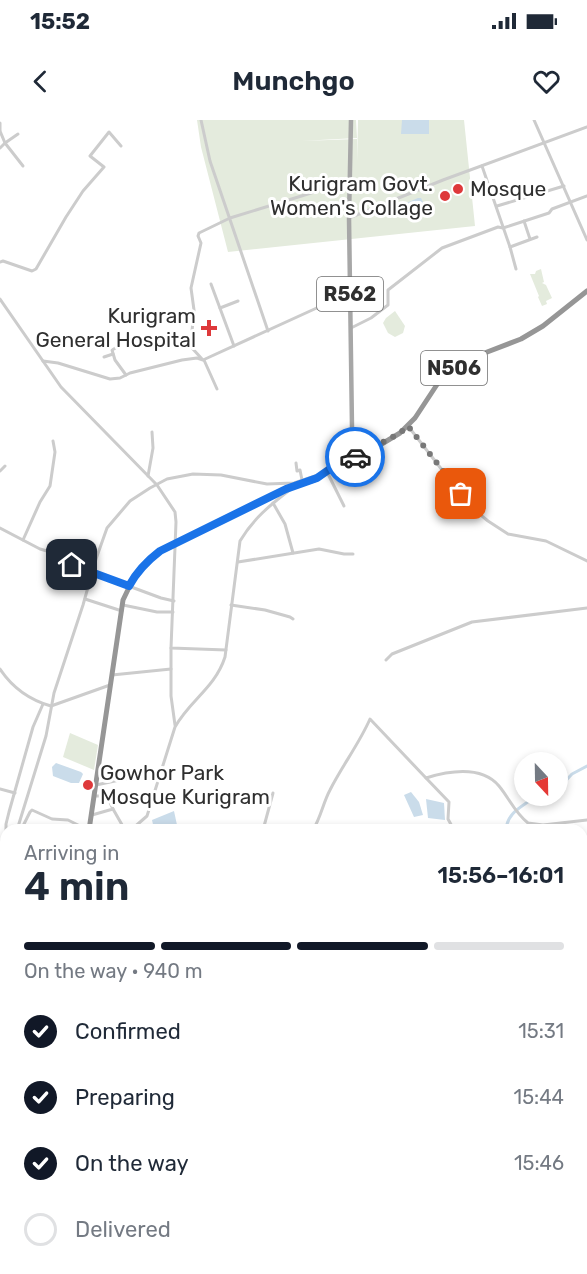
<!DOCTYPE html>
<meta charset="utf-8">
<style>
body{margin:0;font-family:Rubik,sans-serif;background:#f2f2f3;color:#1f2937;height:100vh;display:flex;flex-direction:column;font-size:22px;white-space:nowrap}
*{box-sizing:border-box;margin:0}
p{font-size:20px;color:#747a83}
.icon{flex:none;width:33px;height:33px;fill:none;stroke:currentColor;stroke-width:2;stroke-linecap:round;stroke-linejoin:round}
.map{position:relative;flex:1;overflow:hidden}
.side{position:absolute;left:0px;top:704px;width:588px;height:452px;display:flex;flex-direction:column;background:#fff;border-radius:18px 18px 0 0;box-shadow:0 3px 9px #0003}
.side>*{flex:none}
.needle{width:39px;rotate:158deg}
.tools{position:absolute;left:514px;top:632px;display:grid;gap:12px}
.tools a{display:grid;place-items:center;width:54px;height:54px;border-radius:50%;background:#fff;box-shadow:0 3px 9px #0003;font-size:30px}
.pin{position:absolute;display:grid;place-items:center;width:51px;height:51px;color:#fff;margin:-26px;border-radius:12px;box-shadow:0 3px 9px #0006}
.courier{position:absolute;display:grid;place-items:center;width:60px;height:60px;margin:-30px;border:4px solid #1a73e8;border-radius:50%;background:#fff;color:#222;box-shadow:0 2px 8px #0007}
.head em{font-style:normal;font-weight:600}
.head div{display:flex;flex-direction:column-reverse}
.head{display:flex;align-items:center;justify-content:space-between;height:102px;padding:0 24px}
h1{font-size:39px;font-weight:600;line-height:45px}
.bar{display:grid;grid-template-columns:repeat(4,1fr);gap:9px 6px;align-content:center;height:72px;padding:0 24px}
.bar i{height:8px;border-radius:4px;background:#e0e1e3}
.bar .selected{background:#111827}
.bar p{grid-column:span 4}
ol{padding:0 24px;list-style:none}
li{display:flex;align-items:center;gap:18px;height:66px}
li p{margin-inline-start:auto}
li .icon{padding:6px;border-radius:50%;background:#111827;color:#fff;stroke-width:4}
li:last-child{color:#747a83}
li i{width:33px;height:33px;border:3px solid #e0e1e3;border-radius:50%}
.status{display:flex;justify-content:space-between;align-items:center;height:42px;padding:0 30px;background:#fff;direction:ltr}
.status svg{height:16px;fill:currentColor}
header{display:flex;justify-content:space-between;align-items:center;height:78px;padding:0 24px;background:#fff;font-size:27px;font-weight:600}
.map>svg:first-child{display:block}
.green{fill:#e4ebdd}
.water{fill:#cadcea}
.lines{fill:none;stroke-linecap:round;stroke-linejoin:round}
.canal{stroke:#cadcea;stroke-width:3}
.minor{stroke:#ccc;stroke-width:3}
.major{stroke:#a7a7a7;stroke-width:4.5}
.highway{stroke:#969696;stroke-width:5}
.done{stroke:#787878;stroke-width:6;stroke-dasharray:0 10.8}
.route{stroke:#1a73e8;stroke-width:8}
.poi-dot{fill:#de393b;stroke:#fff;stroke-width:2}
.labels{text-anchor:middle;stroke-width:6;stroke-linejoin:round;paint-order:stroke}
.shield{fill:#fff;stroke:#6d6d6d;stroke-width:1.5}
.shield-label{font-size:20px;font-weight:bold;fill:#2f2f2f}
.poi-label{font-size:21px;fill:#2f2f2f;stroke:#fff;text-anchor:end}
</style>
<div class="status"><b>15:52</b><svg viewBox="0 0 49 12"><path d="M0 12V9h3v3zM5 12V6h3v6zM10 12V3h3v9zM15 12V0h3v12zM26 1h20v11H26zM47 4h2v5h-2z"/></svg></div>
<header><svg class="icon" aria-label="back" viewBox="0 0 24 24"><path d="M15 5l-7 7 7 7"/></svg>Munchgo<svg class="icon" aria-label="heart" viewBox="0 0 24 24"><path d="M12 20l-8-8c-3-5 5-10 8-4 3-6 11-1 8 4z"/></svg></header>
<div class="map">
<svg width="587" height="1154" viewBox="0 0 587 1154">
<rect width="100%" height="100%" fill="#fff"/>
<!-- green -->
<g class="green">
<polygon points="197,0 356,0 357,18 301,21 357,19 357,42 358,0 464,0 475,106 228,132 201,27"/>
<polygon points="541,149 544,162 542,163 546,165 552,178 546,181 547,184 542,186 538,177 539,176 530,154 535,154 536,151"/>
<polygon points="395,191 405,206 403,213 395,217 388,213 383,203 386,198"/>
<polygon points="70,613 98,625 94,650 63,637"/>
</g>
<!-- water -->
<g class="water">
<polygon points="402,0 429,0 429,14 401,14"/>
<polygon points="418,78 421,78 427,90 424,94 412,98 404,84"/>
<polygon points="56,643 81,652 83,654 79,663 71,663 53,656 52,647"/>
<polygon points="411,672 419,682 423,695 414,697 404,675"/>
<polygon points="426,679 444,683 445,700 428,698"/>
<polygon points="174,691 177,705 166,709 154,709 152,700"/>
<polygon points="0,959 6,962 6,1149 283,1149 287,1154 0,1154"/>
</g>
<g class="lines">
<!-- canal -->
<g class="canal">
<polyline points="558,669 572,654 587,646"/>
<path d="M506,710C507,691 525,686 537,675"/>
<polyline points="582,839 587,840"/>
</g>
<!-- minor -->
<g class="minor">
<polyline points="201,0 210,41 268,211"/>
<polyline points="534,0 587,120"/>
<polyline points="0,3 0,10"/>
<polyline points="0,11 5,23 0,28"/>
<polyline points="18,14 5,23 23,46"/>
<polyline points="482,46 510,127 537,117"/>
<polyline points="497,86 564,66"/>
<polyline points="349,98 443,60 587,7"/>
<polyline points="524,101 530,119"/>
<polyline points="510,127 516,149"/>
<polyline points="0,142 3,141 32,151 36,149 66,97 83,71 104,47 90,36 109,12 121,26"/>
<polyline points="211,164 234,226"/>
<polyline points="0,179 61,267 157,365 175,392 176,402 171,528 226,530"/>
<polyline points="220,188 238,181"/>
<polyline points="351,208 371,198 388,185 388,170 442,128 498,107 503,108 549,93 552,89 587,76"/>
<polyline points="119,226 112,230 115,240 126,255"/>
<polyline points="104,237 113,234"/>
<polyline points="202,239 192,228 191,222 194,190 191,168 201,123 198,116 199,113 230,98 350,61"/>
<polyline points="204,240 217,269"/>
<polyline points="43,241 58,243 110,259 120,258 130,253 182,240 197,238 203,240 343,176 350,170"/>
<polyline points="408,306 470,386 488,401 508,414 546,421 587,441"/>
<polyline points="296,343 297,351 300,350 302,360"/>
<polyline points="0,351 5,346"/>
<polyline points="327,352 344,386"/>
<polyline points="148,356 153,328 152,312"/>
<polyline points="273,383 285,404 293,433"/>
<polyline points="0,408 40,429 61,435 72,445 161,478 174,481"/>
<polyline points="23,420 40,382 50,366 55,332 53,321"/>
<polyline points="238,442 319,429 344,434 353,434"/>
<polyline points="85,479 122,491"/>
<polyline points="123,485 157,492 173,492"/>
<polyline points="231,485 265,490 290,497 293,499"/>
<polyline points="386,540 392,534 472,502 587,488"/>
<path d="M0,549C12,567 30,580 51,586L110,565"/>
<polyline points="171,549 171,528"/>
<polyline points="112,555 171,549 171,576 175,605"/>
<polyline points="426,658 449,682 448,699 454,710"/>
<polyline points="96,665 148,654 162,655"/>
<polyline points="0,669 15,673"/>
<polyline points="113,689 125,710"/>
<polyline points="92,695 113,689 107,676 94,676"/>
<polyline points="17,710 46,616 54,573 83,485 96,439 107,408 130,381 150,368 167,359 193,354 221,355 267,364 294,363 321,354"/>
<polyline points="21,710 30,692 32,690 52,699 68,700 88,710"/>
<path d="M131,710L147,696L175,607C190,580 215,568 225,537L240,421C253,399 270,385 291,369"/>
<polyline points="263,710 273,673"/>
<path d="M313,710C321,697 323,683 330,670C342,646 359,624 370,599L426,658C449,651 481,645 499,666C509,678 515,693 528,703L543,705L587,700"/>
<polyline points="6,714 6,704 9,692 33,607 43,584"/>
<polyline points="0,736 6,718"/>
<polyline points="0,757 6,741"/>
<polyline points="0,769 6,768"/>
<polyline points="582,814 587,814"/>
<polyline points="0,931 6,932"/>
<polyline points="582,1000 587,1001"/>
<polyline points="354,1149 359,1154"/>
<polyline points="428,1149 432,1154"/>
</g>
<!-- major -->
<polyline class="major" points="337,344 350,320 352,307 349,98 351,0"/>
<!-- highway -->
<g class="highway">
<polyline points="89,710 123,480 135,455 147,441 160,431 286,369 317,359 337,344 375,328 400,313 415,298 440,260 454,248 482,234 521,219 543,206 587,171"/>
<polyline points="0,865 6,865"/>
</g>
</g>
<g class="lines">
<!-- done -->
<polyline class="done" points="355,337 400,313 408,306 461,374"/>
<!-- route -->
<path class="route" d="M72,445L129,466C137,451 147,441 160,431L286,369L317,358L337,344L355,337"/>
</g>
<!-- markers -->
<g class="poi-dot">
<circle cx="458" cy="69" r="6"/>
<circle cx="445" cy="76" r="6"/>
<path d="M206 199h6v6h6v6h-6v6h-6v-6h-6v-6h6z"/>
<circle cx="88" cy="665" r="6"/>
</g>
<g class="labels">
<!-- shield labels -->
<g class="shield">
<rect x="317" y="157" width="66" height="34" rx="4.5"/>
<rect x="421" y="231" width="66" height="34" rx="4.5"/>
</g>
<g class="shield-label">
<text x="350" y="181">R562</text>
<text x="454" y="255">N506</text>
</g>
<!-- poi labels -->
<g class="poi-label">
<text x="433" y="71">Kurigram Govt.<tspan x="433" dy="24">Women's Collage</tspan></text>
<text x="470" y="76" text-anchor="start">Mosque</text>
<text x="196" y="203">Kurigram<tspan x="196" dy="24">General Hospital</tspan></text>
<text x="100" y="660" text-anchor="start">Gowhor Park<tspan x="100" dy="24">Mosque Kurigram</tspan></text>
</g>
</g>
</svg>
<div class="tools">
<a><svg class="needle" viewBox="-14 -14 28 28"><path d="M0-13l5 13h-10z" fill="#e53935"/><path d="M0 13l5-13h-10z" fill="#747a83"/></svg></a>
</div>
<div class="pin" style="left:461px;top:374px;background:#ea580c"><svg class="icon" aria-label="bag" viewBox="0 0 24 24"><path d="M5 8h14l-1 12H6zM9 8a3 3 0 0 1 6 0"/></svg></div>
<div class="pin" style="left:72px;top:445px;background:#1f2937"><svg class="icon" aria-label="home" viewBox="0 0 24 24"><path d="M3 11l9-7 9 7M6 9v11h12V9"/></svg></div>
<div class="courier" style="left:355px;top:337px"><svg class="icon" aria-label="car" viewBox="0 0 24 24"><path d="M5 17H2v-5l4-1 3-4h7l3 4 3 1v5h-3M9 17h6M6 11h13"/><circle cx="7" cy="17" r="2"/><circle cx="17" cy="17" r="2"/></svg></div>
<section class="side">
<div class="head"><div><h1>4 min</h1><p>Arriving in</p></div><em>15:56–16:01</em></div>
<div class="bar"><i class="selected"></i><i class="selected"></i><i class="selected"></i><i></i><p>On the way · 940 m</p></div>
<ol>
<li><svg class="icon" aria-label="check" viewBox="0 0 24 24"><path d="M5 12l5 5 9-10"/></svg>Confirmed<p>15:31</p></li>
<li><svg class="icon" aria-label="check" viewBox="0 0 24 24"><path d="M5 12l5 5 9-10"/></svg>Preparing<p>15:44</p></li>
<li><svg class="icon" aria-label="check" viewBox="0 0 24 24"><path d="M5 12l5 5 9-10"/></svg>On the way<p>15:46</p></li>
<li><i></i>Delivered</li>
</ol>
</section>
</div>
